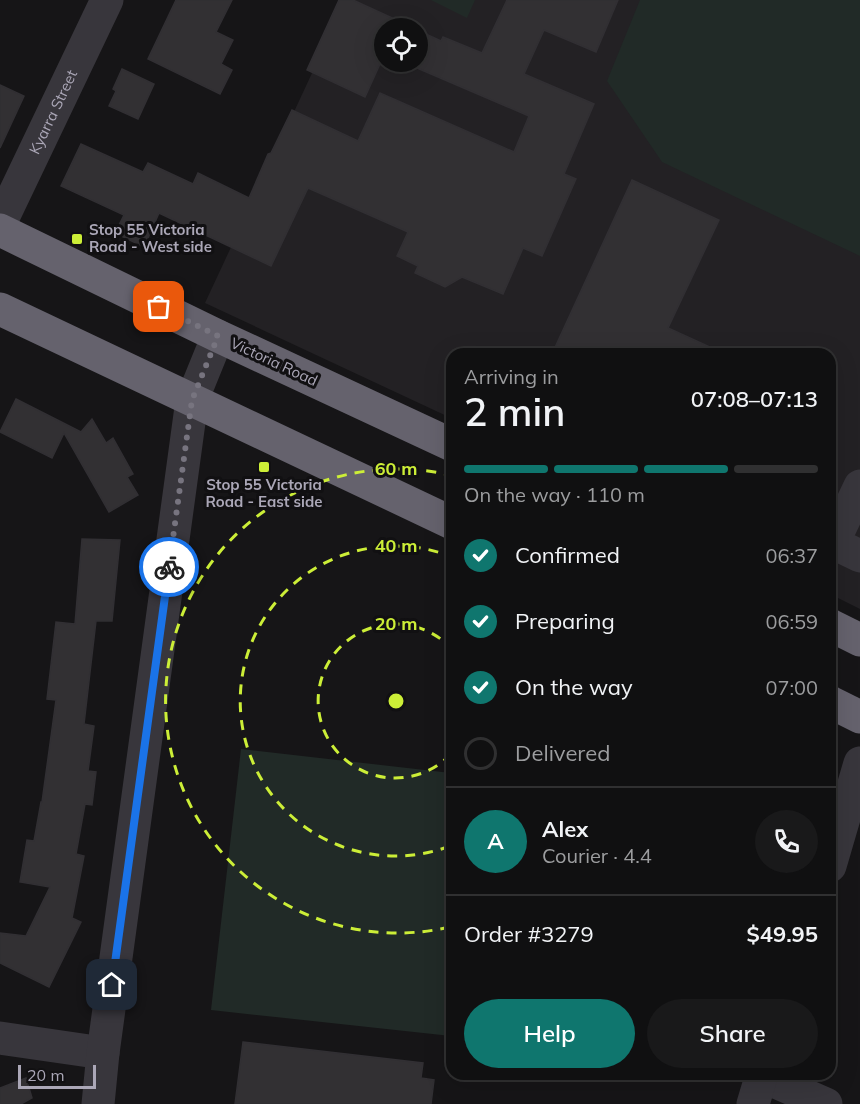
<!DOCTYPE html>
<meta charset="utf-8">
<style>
body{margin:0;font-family:Mulish,sans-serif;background:#19191a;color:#f1f3f6;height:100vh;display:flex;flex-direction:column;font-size:22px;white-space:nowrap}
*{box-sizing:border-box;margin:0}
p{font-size:20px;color:#9c9d9f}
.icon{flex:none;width:33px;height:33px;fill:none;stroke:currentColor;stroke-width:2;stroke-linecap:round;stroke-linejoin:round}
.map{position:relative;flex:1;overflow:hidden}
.panel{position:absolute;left:446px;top:348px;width:390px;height:732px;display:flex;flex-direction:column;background:#101011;border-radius:18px;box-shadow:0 6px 24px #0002,0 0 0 2px #303031}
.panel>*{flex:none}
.fabs{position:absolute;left:374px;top:18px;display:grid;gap:12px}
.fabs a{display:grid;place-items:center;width:54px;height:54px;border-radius:50%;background:#101011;box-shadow:0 6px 24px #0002,0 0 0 2px #303031;font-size:30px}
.scale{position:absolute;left:18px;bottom:15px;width:78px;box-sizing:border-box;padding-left:6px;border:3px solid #aba7b7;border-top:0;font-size:16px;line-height:21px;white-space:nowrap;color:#aba7b7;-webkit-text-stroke:4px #111012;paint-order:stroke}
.pin{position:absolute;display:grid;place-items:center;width:51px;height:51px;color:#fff;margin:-26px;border-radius:12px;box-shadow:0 3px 9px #0006}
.courier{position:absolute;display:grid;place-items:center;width:60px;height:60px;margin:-30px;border:4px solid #1a73e8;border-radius:50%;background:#fff;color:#222;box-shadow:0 2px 8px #0007}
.head em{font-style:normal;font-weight:600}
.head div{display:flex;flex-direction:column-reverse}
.head{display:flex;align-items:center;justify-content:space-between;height:102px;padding:0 18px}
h1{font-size:39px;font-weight:600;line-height:45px}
.bar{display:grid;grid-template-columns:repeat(4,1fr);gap:9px 6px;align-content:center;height:72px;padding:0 18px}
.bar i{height:8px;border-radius:4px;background:#303031}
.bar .selected{background:#0f766e}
.bar p{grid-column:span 4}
.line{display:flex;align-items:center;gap:15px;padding:0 18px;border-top:2px solid #303031}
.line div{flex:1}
.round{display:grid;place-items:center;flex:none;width:63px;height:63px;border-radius:32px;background:#19191a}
ol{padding:0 18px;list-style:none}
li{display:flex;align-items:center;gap:18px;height:66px}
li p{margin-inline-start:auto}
li .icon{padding:6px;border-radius:50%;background:#0f766e;color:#fff;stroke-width:4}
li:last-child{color:#9c9d9f}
li i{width:33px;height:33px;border:3px solid #303031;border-radius:50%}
.cta{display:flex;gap:12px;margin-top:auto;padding:12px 18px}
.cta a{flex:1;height:69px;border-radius:36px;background:#0f766e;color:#fff;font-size:24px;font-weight:600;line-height:69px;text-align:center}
.cta a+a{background:#19191a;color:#f1f3f6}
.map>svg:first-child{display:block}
.built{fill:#232124;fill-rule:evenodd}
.green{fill:#212a27}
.building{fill:#323033;stroke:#312f33;stroke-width:1.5}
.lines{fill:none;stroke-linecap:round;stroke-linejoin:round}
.minor{stroke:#38363c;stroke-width:33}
.highway{stroke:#65626d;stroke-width:33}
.done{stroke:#77747f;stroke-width:6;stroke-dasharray:0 10.8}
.route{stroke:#1a73e8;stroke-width:8}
.ring{fill:none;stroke:#ccee37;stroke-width:3;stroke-dasharray:10 8}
.poi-dot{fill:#ccee37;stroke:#111012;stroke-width:2}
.labels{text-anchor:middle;stroke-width:6;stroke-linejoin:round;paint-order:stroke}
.street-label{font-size:15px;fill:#aba7b7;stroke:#111012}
.poi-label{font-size:15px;font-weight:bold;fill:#aba7b7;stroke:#111012;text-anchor:start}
.centre{fill:#ccee37;stroke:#111012;stroke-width:3}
.ring-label{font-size:18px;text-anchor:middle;font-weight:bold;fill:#ccee37;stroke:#111012;stroke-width:6;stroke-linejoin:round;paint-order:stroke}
</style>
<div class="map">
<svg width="860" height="1104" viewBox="0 0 860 1104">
<rect width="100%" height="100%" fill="#161517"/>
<!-- built -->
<path class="built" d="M346,0H860V609L830,594V354H452L451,418L205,303ZM384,28H417V62H384Z"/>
<!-- green -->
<g class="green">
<polygon points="431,0 475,0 467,18"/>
<polygon points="640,0 860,0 860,256 662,162 607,81"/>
<polygon points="241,749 451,773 451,1036 211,1010"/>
</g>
<!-- building -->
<g class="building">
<polygon points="176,0 232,0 216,32 233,40 221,64 232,70 220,94 148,59"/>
<polygon points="339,0 353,0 414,28 384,28 384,55 365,97 307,70"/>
<polygon points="507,0 618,0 596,52 544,30 524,74 594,104 564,174 576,179 542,256 523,248 503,294 462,277 445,287 415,273 418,266 397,256 408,232 308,188 271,266 159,213 144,247 115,233 124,215 61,186 81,144 143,172 148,163 193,184 198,173 249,198 268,154 271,153 292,110 358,141 380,93 514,152 529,116 403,62 417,62 417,30 441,41 443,37 482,53"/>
<polygon points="122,69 154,84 138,119 109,106 116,91 113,89"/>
<polygon points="0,85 24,96 0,148"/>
<polygon points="632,180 719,220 668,328 725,354 552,354"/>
<polygon points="16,399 81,432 92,419 106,443 113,438 133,474 127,477 138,495 109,512 64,433 52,458 0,432"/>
<polygon points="82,539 120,540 112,621 96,621 84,724 94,726 88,771 96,772 92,805 85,804 76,854 84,856 72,918 81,922 49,987 0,963 0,933 26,936 50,887 20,882 27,840 34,841 41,802 42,802 56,700 47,699 56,622 75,624"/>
<polygon points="243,1042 423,1063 421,1078 434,1080 431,1104 235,1104"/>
<polygon points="26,1078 32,1098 21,1104 0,1104 0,1088"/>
</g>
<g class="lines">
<!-- minor -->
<g class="minor">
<path id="s1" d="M0,224L107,0"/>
<polyline points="860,486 833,543 860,556"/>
<polyline points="830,866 860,763"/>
<polyline points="0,1038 103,1053"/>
<polyline points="762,1076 826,1104"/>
<polyline points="98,1104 103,1053 192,400 218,336"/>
<polyline points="753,1104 762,1074"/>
</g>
<!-- highway -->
<g class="highway">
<polyline points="0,230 218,336 452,445"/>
<polyline points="0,309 452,523"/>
<polyline points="830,625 860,640"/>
<polyline points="830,702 860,717"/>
</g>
</g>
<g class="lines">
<!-- done -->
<polyline class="done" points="159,307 218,336 192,400 169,567"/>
<!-- route -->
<polyline class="route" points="112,985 169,567"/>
</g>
<!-- distance rings -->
<g class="ring">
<path d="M451 754A77 77 0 1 1 451 648"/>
<path d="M450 846A155 155 0 1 1 450 556"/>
<path d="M450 927A232 232 0 1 1 450 475"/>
</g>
<!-- markers -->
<g class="poi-dot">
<rect x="71" y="233" width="12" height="12" rx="3"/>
<rect x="258" y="461" width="12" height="12" rx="3"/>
</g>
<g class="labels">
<!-- street labels -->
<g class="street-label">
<text dy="5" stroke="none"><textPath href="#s1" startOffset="124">Kyarra Street</textPath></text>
<text transform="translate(274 362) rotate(25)" y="5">Victoria Road</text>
</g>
<!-- poi labels -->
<g class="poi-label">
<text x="89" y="235">Stop 55 Victoria<tspan x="89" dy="17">Road - West side</tspan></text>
<text x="264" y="490" text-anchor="middle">Stop 55 Victoria<tspan x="264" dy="17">Road - East side</tspan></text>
</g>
</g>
<circle cx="396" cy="701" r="9" class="centre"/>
<g class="ring-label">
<text x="396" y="475">60 m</text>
<text x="396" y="552">40 m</text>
<text x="396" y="630">20 m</text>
</g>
</svg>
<div class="fabs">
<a><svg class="icon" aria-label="locate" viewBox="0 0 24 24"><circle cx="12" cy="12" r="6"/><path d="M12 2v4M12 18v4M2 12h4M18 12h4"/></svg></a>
</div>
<div class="scale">20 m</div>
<div class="pin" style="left:159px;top:307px;background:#ea580c"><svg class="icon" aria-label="bag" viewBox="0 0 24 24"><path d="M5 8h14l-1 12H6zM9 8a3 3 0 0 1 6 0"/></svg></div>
<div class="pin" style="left:112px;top:985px;background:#1f2937"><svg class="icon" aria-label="home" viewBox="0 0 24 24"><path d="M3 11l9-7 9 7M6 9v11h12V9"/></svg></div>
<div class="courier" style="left:169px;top:567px"><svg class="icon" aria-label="bike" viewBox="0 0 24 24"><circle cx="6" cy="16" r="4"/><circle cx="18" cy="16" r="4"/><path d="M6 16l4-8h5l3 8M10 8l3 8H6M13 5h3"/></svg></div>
<section class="panel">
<div class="head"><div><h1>2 min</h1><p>Arriving in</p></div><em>07:08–07:13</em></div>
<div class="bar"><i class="selected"></i><i class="selected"></i><i class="selected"></i><i></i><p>On the way · 110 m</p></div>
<ol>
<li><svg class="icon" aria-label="check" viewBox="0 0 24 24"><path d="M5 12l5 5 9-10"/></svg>Confirmed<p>06:37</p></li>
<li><svg class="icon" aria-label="check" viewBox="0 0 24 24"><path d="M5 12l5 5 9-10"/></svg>Preparing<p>06:59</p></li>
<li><svg class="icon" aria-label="check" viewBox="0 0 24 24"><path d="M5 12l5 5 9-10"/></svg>On the way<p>07:00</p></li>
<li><i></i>Delivered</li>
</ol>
<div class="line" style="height:108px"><b class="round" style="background:#0f766e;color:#fff">A</b><div><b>Alex</b><p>Courier · 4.4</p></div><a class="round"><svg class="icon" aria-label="phone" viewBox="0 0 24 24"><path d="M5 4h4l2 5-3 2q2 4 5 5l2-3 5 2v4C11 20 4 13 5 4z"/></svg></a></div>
<div class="line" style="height:78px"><div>Order #3279</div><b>$49.95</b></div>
<div class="cta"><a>Help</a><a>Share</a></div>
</section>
</div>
